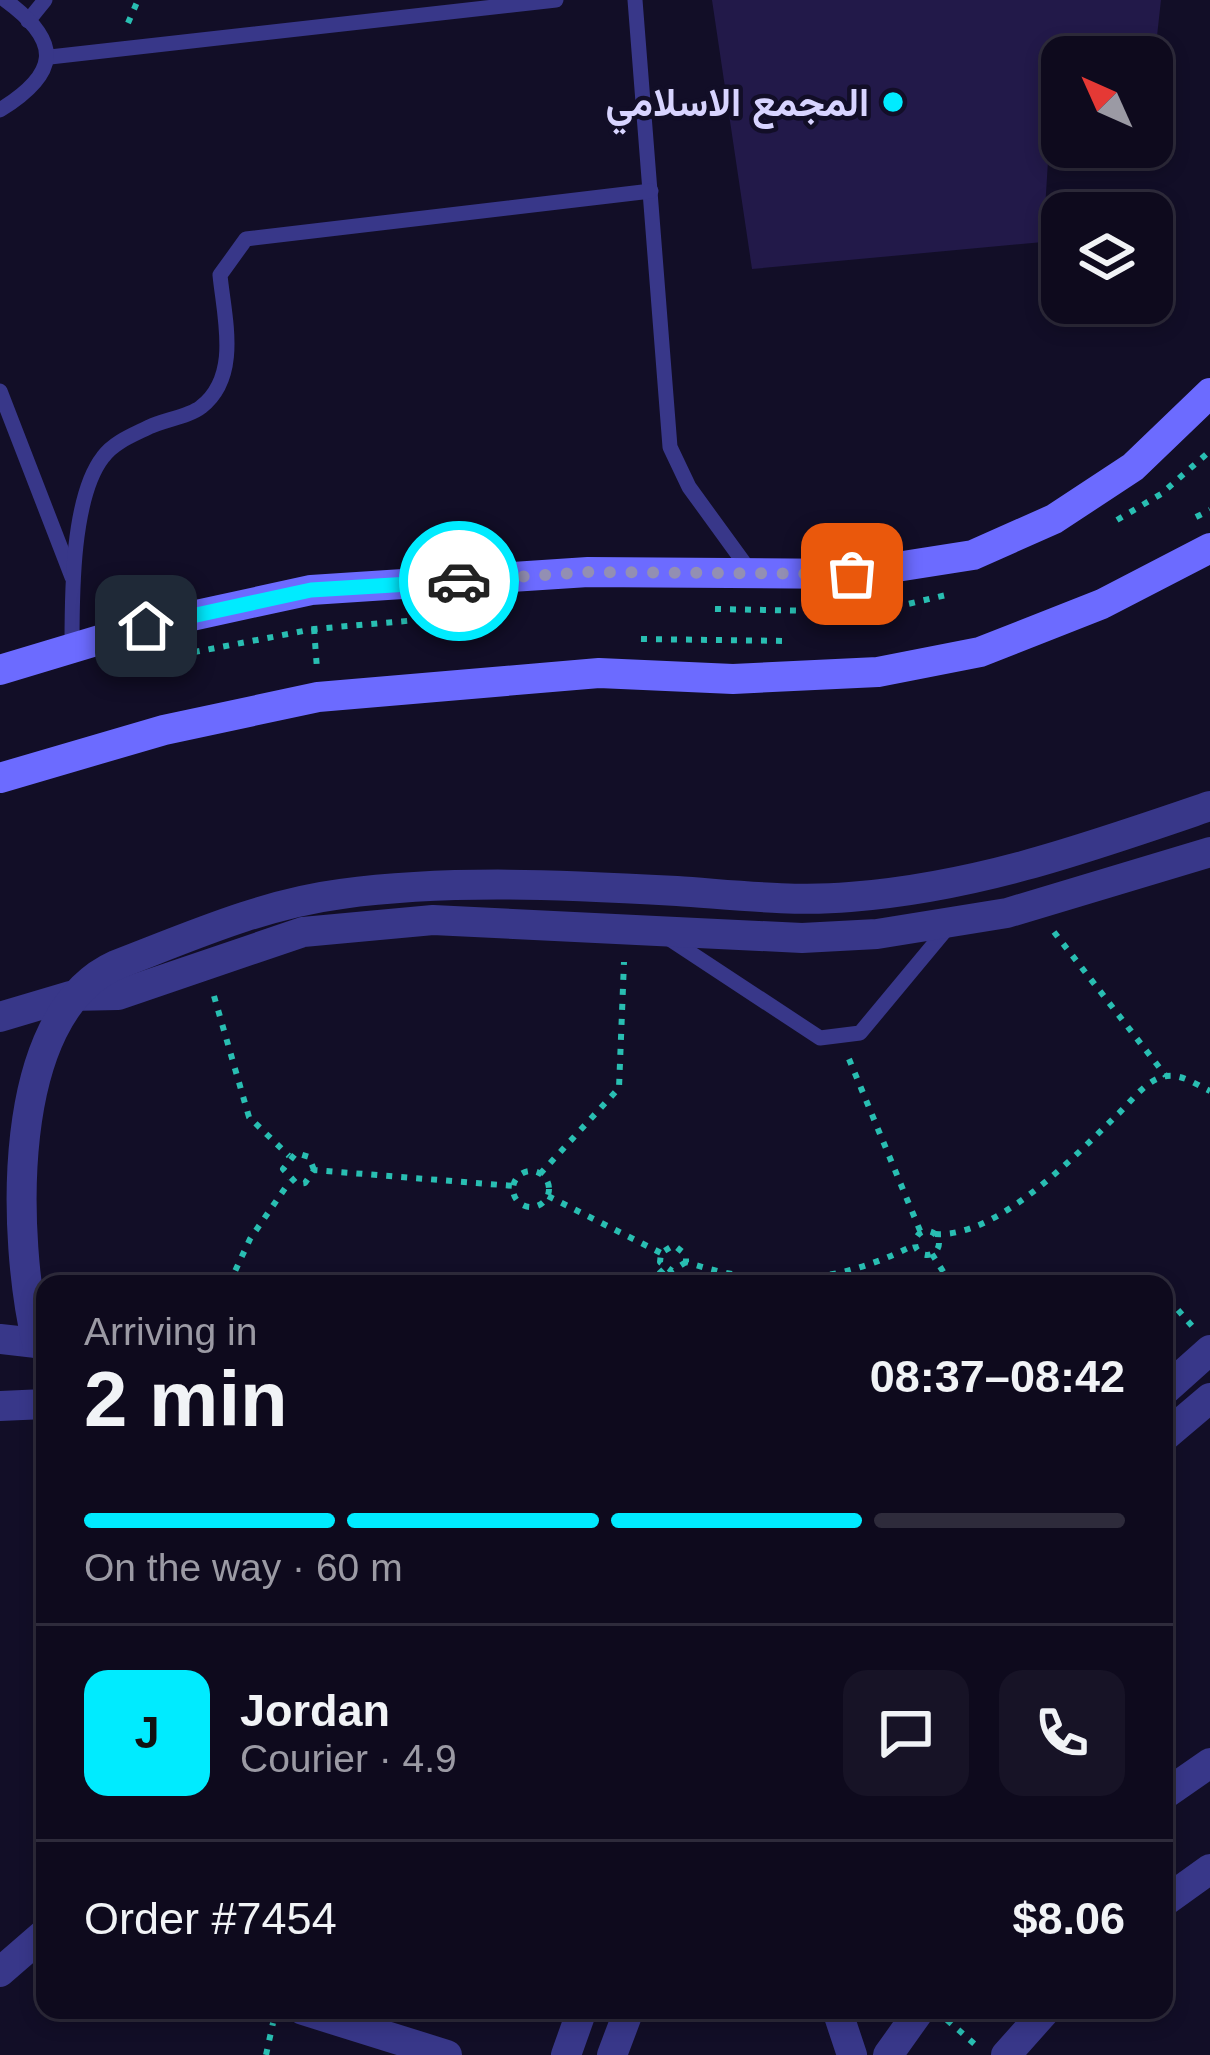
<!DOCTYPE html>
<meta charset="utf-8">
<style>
body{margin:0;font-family:Helvetica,Vazirmatn,sans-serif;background:#171326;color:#f1f3f6;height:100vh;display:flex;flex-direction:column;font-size:45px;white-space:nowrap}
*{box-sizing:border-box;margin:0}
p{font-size:39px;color:#9b9aa4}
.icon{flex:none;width:66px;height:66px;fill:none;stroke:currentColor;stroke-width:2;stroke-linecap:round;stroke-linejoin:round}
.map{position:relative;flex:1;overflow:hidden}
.side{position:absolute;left:36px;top:1275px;width:1137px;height:744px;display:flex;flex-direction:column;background:#0e0a1d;border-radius:24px;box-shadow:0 6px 18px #0003,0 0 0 3px #2e2b3b}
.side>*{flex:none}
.needle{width:78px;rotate:315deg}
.tools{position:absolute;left:1041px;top:36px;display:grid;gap:24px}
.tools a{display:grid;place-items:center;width:132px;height:132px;border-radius:24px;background:#0e0a1d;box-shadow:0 6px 18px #0003,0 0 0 3px #2e2b3b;font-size:60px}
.pin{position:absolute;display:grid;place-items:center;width:102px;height:102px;color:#fff;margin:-51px;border-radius:24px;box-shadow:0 6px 18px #0006}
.courier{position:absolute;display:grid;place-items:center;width:120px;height:120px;margin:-60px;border:9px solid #00ebff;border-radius:50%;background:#fff;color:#222;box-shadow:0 3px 15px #0007}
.summary em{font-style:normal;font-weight:700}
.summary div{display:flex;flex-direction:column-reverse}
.summary{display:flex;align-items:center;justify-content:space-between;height:204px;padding:0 48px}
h1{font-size:78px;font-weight:700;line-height:90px}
.bar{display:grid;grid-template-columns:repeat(4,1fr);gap:18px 12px;align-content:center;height:144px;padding:0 48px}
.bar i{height:15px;border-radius:9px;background:#2e2b3b}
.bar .active{background:#00ebff}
.bar p{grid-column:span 4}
.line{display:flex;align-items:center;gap:30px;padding:0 48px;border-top:3px solid #2e2b3b}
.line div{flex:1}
.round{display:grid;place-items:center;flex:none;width:126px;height:126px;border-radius:24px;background:#171326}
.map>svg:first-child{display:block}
.building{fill:#221949}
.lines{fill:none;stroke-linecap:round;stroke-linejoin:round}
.path{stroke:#29beb2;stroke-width:6;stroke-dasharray:6 9;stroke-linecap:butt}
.lane{stroke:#383789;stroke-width:15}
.street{stroke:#383789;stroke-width:30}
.secondary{stroke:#6c6bff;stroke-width:30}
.done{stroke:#938fb3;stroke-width:12;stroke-dasharray:0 21.6}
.route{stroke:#00ebff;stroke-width:15}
.poi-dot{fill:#00ebff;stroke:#120e27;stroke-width:4.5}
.labels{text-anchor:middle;stroke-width:9;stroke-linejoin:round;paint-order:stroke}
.poi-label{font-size:39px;font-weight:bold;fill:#d8d4ff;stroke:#120e27;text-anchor:end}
</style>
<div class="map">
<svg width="1210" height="2055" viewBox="0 0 1210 2055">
<rect width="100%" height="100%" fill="#120e27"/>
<!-- building -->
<polygon class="building" points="712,0 1161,0 1155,54 1062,57 1062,147 1068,147 1068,158 1048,161 1043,242 752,269"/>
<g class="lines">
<!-- path -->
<g class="path">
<polyline points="128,23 138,0"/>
<polyline points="1196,517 1210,510"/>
<polyline points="1117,520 1161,494 1210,451"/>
<polyline points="715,609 874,612 946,595"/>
<polyline points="314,628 317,669"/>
<polyline points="641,639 790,641"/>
<polyline points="179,655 314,629 463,616"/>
<polyline points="1054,932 1166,1076"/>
<polyline points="214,996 249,1117 289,1156"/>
<polyline points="849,1059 921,1233"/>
<polyline points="314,1170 309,1157 296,1153 283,1169 297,1184 305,1183 314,1170 514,1186"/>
<circle cx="531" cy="1189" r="18"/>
<polyline points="540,1174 619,1088 624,962"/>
<polyline points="548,1196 661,1253"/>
<circle cx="927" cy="1243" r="12"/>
<path d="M935,1234C997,1238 1074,1157 1117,1115C1131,1102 1147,1078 1167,1076C1182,1074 1197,1085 1210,1091"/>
<polyline points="932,1254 951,1284"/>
<path d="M686,1262L672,1271L660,1262L661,1253L674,1245L686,1255V1262C767,1289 838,1284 914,1245"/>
<polyline points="229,1284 250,1239 290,1181"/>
<polyline points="648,1284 665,1268"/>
<polyline points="1178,1310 1192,1326"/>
<polyline points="947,2020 978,2047"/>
<polyline points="266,2055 273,2023"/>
</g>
<!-- lane -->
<g class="lane">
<polyline points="635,0 670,447 689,487 750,571"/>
<polyline points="28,21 45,0"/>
<polyline points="50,57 556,0"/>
<path d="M0,110C58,74 64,43 5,0"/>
<polyline points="0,391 72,577"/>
<path d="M72,649C72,599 71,498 103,457C114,442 133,435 149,427C164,420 190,416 201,407C241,376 224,317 220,275L246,239L651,191"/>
<polyline points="665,936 820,1038 860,1033 949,926"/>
</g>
<!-- street -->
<g class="street">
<polyline points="0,1017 70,996 118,995 303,932 433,920 802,938 877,934 1007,913 1210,852"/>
<polyline points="0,1339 45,1344"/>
<path d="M37,1343C13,1241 3,1016 116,965C189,937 263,904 341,894C451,879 567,885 677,891C735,895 793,902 850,897C978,887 1090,847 1210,806"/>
<polyline points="1164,1391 1210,1350"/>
<polyline points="0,1406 45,1404"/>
<polyline points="1164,1437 1210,1398"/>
<polyline points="1164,1795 1210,1763"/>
<polyline points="1164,1902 1210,1869"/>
<polyline points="0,1972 45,1933"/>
<polyline points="303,2010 447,2055"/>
<polyline points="837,2010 852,2055"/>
<polyline points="566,2055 582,2010"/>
<polyline points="612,2055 629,2010"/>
<polyline points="888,2055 920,2010"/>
<polyline points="1006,2055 1046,2010"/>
</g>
<!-- secondary -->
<g class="secondary">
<polyline points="0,670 146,626 311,590 588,572 852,574 973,555 1054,519 1133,467 1210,393"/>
<polyline points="0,778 164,730 318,697 599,673 733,679 878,672 980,652 1102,604 1210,548"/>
</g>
</g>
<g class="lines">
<!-- done -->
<polyline class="done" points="459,581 588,572 852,574"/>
<!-- route -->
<polyline class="route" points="146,626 311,590 459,581"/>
</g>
<!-- markers -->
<circle class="poi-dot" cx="893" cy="102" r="12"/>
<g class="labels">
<!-- poi labels -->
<g class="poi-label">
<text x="869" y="116">المجمع الاسلامي</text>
</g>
</g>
</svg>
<div class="tools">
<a><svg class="needle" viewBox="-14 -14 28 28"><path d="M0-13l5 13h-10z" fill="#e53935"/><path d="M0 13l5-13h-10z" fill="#9b9aa4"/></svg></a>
<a><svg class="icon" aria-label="layers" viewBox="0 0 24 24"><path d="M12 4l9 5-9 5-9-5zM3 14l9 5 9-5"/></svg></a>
</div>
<div class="pin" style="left:852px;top:574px;background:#ea580c"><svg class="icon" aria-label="bag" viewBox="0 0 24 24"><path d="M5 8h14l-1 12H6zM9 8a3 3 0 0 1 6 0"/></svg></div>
<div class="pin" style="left:146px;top:626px;background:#1f2937"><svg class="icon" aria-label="home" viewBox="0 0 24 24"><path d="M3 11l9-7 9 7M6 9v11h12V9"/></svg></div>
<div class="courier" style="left:459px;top:581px"><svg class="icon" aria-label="car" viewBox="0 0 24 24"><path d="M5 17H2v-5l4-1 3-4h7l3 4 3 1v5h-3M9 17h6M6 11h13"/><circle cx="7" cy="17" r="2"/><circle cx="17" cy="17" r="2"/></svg></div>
<section class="side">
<div class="summary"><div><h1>2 min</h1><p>Arriving in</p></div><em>08:37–08:42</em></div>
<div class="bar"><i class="active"></i><i class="active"></i><i class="active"></i><i></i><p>On the way · 60 m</p></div>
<div class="line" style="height:216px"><b class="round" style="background:#00ebff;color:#111">J</b><div><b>Jordan</b><p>Courier · 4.9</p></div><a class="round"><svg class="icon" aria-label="chat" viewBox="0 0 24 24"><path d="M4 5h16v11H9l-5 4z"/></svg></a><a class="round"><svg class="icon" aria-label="phone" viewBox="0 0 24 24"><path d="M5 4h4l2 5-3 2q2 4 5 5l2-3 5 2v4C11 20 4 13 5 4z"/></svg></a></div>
<div class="line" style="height:156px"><div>Order #7454</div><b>$8.06</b></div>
</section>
</div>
